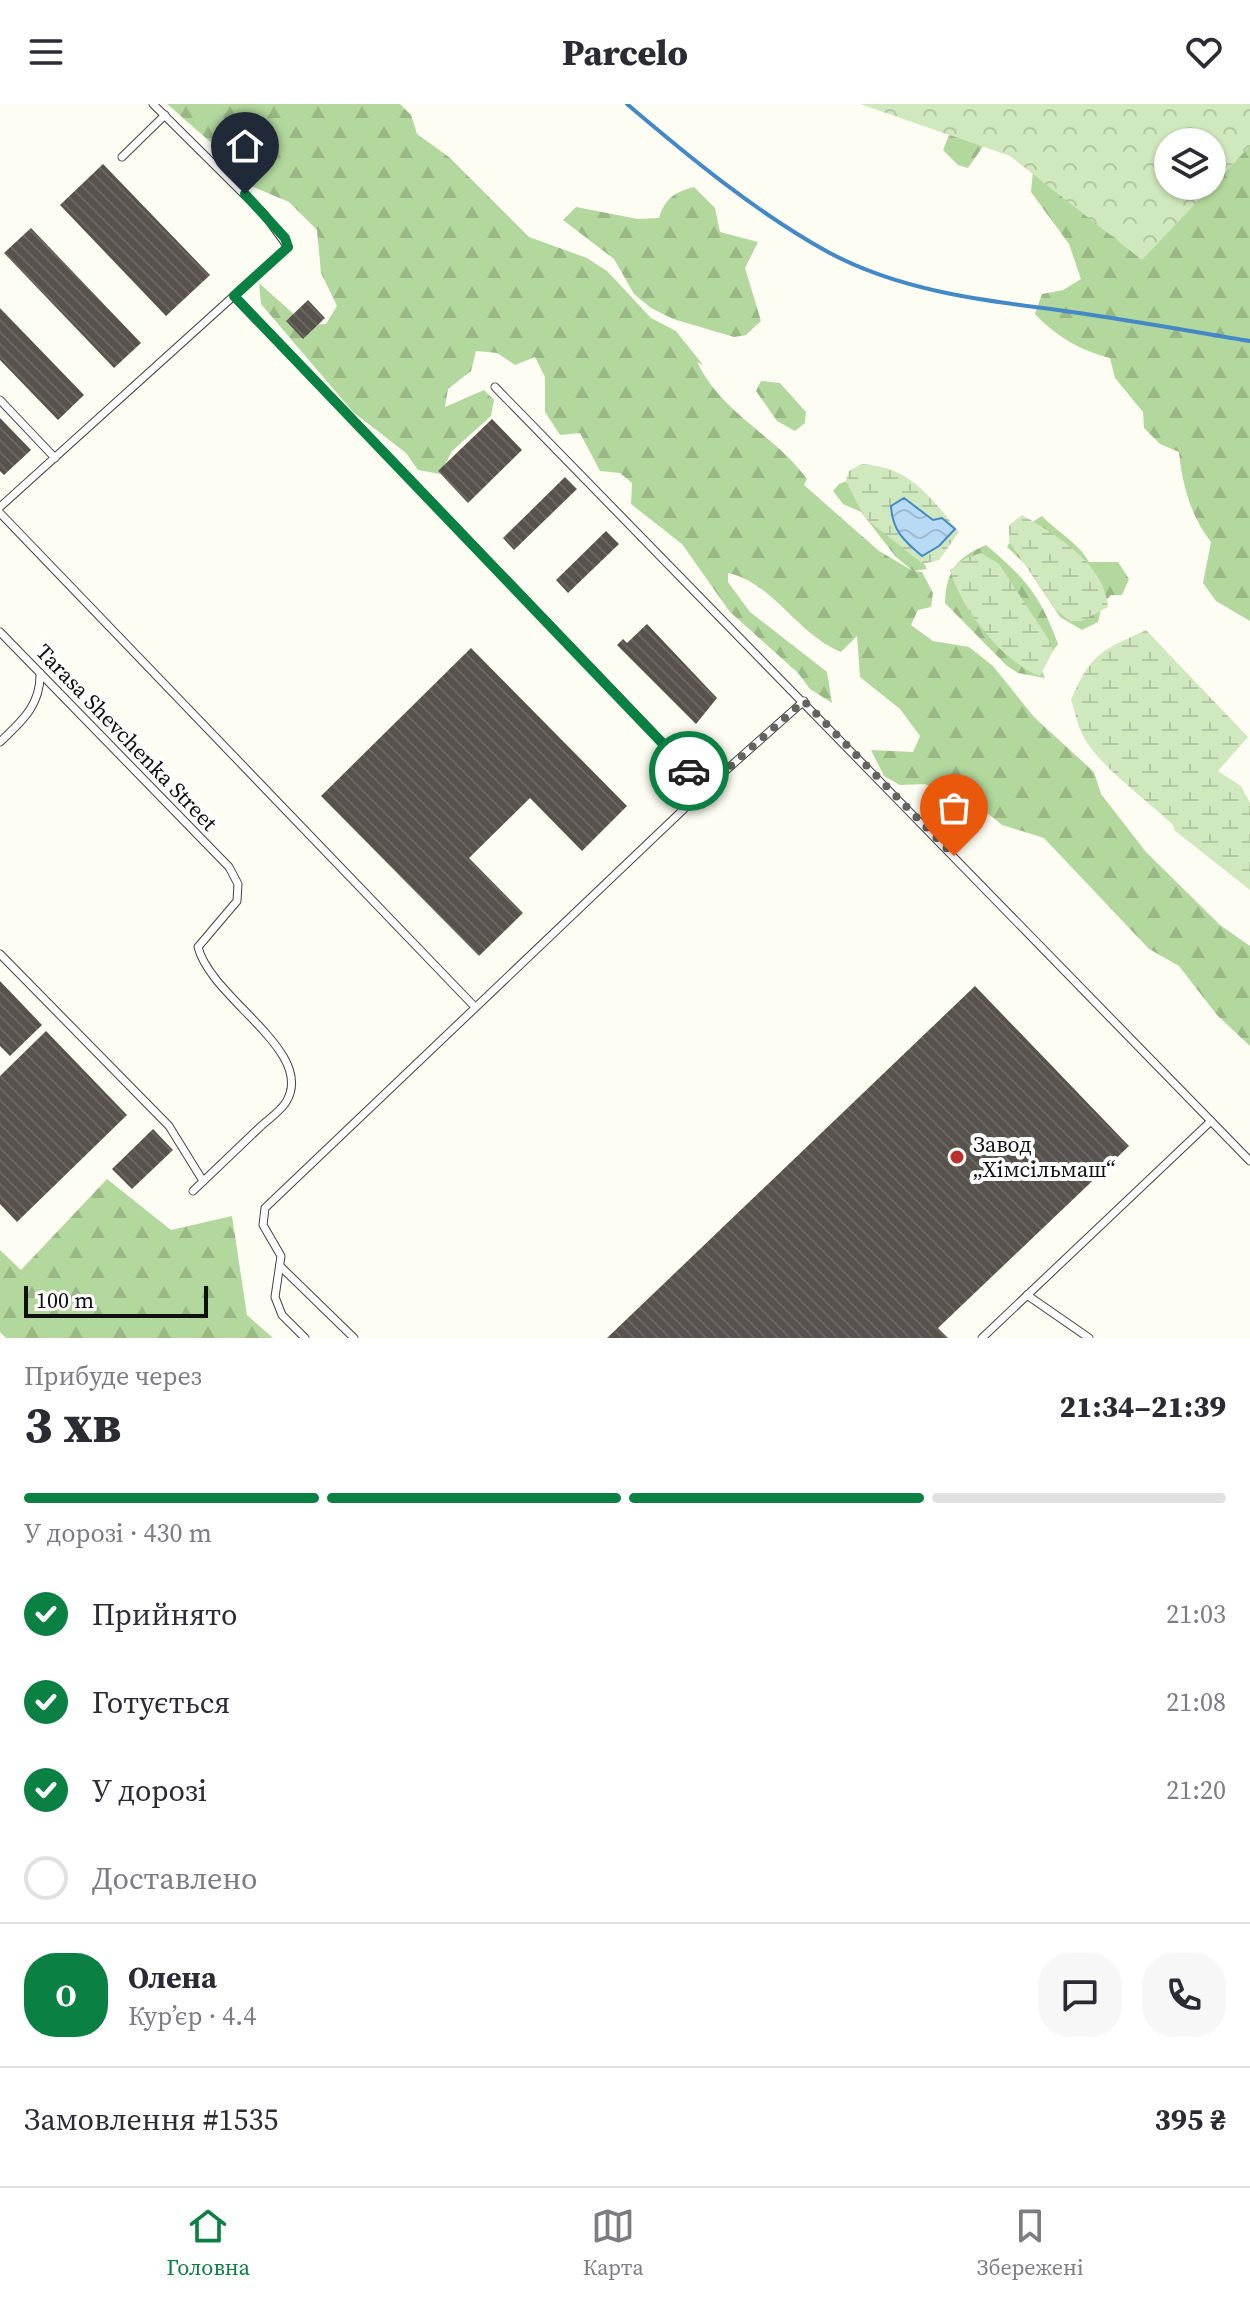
<!DOCTYPE html>
<html lang="uk">
<meta charset="utf-8">
<style>
body{margin:0;font-family:"Source Serif 4",serif;background:#f7f7f7;color:#2b2b33;height:100vh;display:flex;flex-direction:column;font-size:30px;white-space:nowrap}
*{box-sizing:border-box;margin:0}
p{font-size:26px;color:#7c7c81}
.icon{flex:none;width:44px;height:44px;fill:none;stroke:currentColor;stroke-width:2;stroke-linecap:round;stroke-linejoin:round}
.map{position:relative;height:1234px;overflow:hidden}
.details{display:flex;flex-direction:column;background:#fff;flex:1}
.details>*{flex:none}
.fabs{position:absolute;left:1154px;top:24px;display:grid;gap:16px}
.fabs a{display:grid;place-items:center;width:72px;height:72px;border-radius:50%;background:#fff;box-shadow:0 2px 6px #0004;font-size:40px}
.scale{position:absolute;left:24px;bottom:20px;width:184px;box-sizing:border-box;padding-left:8px;border:4px solid #101010;border-top:0;font-size:22px;line-height:28px;white-space:nowrap;color:#101010;-webkit-text-stroke:6px #fff;paint-order:stroke}
.pin{position:absolute;display:grid;place-items:center;width:68px;height:68px;color:#fff;margin:-82px -34px;border-radius:50% 50% 50% 0;rotate:-45deg;box-shadow:0 0 8px #0007}
.pin .icon{rotate:45deg}
.courier{position:absolute;display:grid;place-items:center;width:80px;height:80px;margin:-40px;border:6px solid #0b8043;border-radius:50%;background:#fff;color:#222;box-shadow:0 2px 10px #0007}
.head em{font-style:normal;font-weight:800}
.head div{display:flex;flex-direction:column-reverse}
.head{display:flex;align-items:center;justify-content:space-between;height:136px;padding:0 24px}
h1{font-size:52px;font-weight:800;line-height:60px}
.bar{display:grid;grid-template-columns:repeat(4,1fr);gap:12px 8px;align-content:center;height:96px;padding:0 24px}
.bar i{height:10px;border-radius:6px;background:#e1e1e2}
.bar .current{background:#0b8043}
.bar p{grid-column:span 4}
.line{display:flex;align-items:center;gap:20px;padding:0 24px;border-top:2px solid #e1e1e2}
.line div{flex:1}
.round{display:grid;place-items:center;flex:none;width:84px;height:84px;border-radius:32px;background:#f7f7f7}
ol{padding:0 24px;list-style:none}
li{display:flex;align-items:center;gap:24px;height:88px}
li p{margin-inline-start:auto}
li .icon{padding:8px;border-radius:50%;background:#0b8043;color:#fff;stroke-width:4}
li:last-child{color:#7c7c81}
li i{width:44px;height:44px;border:4px solid #e1e1e2;border-radius:50%}
header{display:flex;justify-content:space-between;align-items:center;height:104px;padding:0 24px;background:#fff;font-size:36px;font-weight:800}
.dock{display:flex;justify-content:space-around;align-items:center;height:112px;border-top:2px solid #e1e1e2;background:#fff;font-size:22px;color:#7c7c81}
.dock a{display:grid;justify-items:center;gap:4px}
.dock .current{color:#0b8043}
.map>svg:first-child{display:block}
.forest{fill:url(#forest-firs);fill-rule:evenodd}
.wetland{fill:url(#wetland-marsh)}
.park{fill:url(#park-crowns);fill-rule:evenodd}
.water{fill:url(#water-waves);stroke:#4389c8;stroke-width:2}
.lines{fill:none;stroke-linecap:round;stroke-linejoin:round}
.stream{stroke:#4389c8;stroke-width:4}
.building{fill:url(#building-back-hatch)}
.lane-casing{stroke:#434343;stroke-width:9}
.lane{stroke:#fff;stroke-width:7}
.done{stroke:#63635f;stroke-width:8;stroke-dasharray:0 14.4}
.route{stroke:#0b8043;stroke-width:10}
.poi-dot{fill:#bb302c;stroke:#fff;stroke-width:3}
.labels{text-anchor:middle;stroke-width:8;stroke-linejoin:round;paint-order:stroke}
.street-label{font-size:22px;fill:#101010;stroke:#fff}
.poi-label{font-size:22px;fill:#101010;stroke:#fff;text-anchor:start}
</style>
<header><svg class="icon" aria-label="menu" viewBox="0 0 24 24"><path d="M4 6h16M4 12h16M4 18h16"/></svg>Parcelo<svg class="icon" aria-label="heart" viewBox="0 0 24 24"><path d="M12 20l-8-8c-3-5 5-10 8-4 3-6 11-1 8 4z"/></svg></header>
<div class="map">
<svg width="1250" height="1234" viewBox="0 0 1250 1234">
<defs>
<pattern id="forest-firs" width="22" height="20" patternUnits="userSpaceOnUse" patternTransform="scale(2)"><rect width="22" height="20" fill="#b3d89d"/><path d="M5 1l3.5 6h-7zM16 11l3.5 6h-7z" fill="#99b886"/></pattern>
<pattern id="wetland-marsh" width="20" height="14" patternUnits="userSpaceOnUse" patternTransform="scale(2)"><rect width="20" height="14" fill="#d0e8bd"/><path d="M1 5h8M5 5V1M11 12h8M15 12V8" fill="none" stroke="#b2c6a1"/></pattern>
<pattern id="park-crowns" width="20" height="18" patternUnits="userSpaceOnUse" patternTransform="scale(2)"><rect width="20" height="18" fill="#d0e8bd"/><path d="M2 6a3 3 0 1 1 6 0M12 15a3 3 0 1 1 6 0" fill="none" stroke="#b2c6a1"/></pattern>
<pattern id="water-waves" width="16" height="10" patternUnits="userSpaceOnUse" patternTransform="scale(2)"><rect width="16" height="10" fill="#b9daf4"/><path d="M0 5q4-4 8 0t8 0" fill="none" stroke="#9ebad0"/></pattern>
<pattern id="building-back-hatch" width="6" height="6" patternUnits="userSpaceOnUse" patternTransform="scale(2)"><rect width="6" height="6" fill="#58524c"/><path d="M-1 5l2 2M0 0l6 6M5-1l2 2" fill="none" stroke="#6b6661"/></pattern>
</defs>
<rect width="100%" height="100%" fill="#fefdf3"/>
<!-- forest -->
<g class="forest">
<path d="M167,0H400L411,11L417,30L449,53L529,133L587,154L607,167L651,214L676,227L703,261L697,258C723,311 773,329 807,375L804,381L879,447L913,467L896,453L861,408L843,400L833,387L839,380L875,366L927,465L914,467L922,468L933,489L931,503L918,506L911,521L933,537L969,543L993,562L1034,613L1094,668L1101,690L1146,748L1220,821L1250,842V942L1217,911L1179,862L1149,845L1044,734L1002,721L964,690L944,689L925,680L900,681L884,672L871,646L913,648L920,632L900,605L860,573L857,532L841,548C798,531 772,478 728,469V478L750,508L827,568L832,599L810,585L798,569L730,508L682,440L631,400L632,379L620,369L600,367L580,329L560,331L545,308V273L535,253L515,261L497,249L476,247L471,267L448,285L445,303L484,286L494,296L491,312L452,347L440,370L418,366L406,349L353,308L261,200L259,179L306,221L326,220L337,202L321,169L317,126L289,98L251,82L240,64Z"/>
<path d="M1250,0V517L1216,497L1203,479L1211,438C1191,413 1182,380 1179,348L1160,340L1144,324L1143,308L1115,274L1110,254C1080,246 1057,233 1035,210L1042,190L1063,186L1081,175L1069,140L1031,88L1033,67ZM1168,38H1212V82H1168Z"/>
<polygon points="956,14 984,41 968,64 958,61 943,46"/>
<path d="M694,83L715,104L720,128L758,138L745,164L761,217L746,231L734,233L673,215L651,204L634,190L614,155L563,116L576,103L638,115L659,114C665,94 675,88 694,83Z"/>
<polygon points="761,277 780,279 806,308 805,319 795,327 777,317 756,287"/>
<path d="M1042,412C1058,429 1078,438 1089,458H1118L1129,475L1122,491H1111L1102,501L1098,518L1082,526L1060,513L1024,459L1007,443L1016,428Z"/>
<path d="M986,441C1026,475 1040,491 1058,540L1053,547L1025,528L1045,574L1018,569L1006,561L945,499C946,467 957,453 986,441Z"/>
<polygon points="107,1075 171,1126 232,1112 247,1211 273,1234 6,1234 0,1228 0,1146 21,1166"/>
</g>
<!-- wetland -->
<g class="wetland">
<path d="M861,360C909,362 930,392 959,428L939,456L923,460L865,414L846,377L849,367Z"/>
<path d="M1022,411C1058,432 1104,460 1108,503L1082,517H1070L1056,506L1009,437V421Z"/>
<path d="M981,449L999,460L1049,536L1053,547L1040,572C1002,558 961,504 950,466L966,454Z"/>
<path d="M1146,526L1248,633L1218,667L1241,682L1250,699V786L1174,726L1173,721C1148,697 1098,661 1083,632C1077,621 1075,607 1071,596C1092,548 1101,547 1146,526Z"/>
</g>
<!-- park -->
<path class="park" d="M860,0H1250V42L1142,156L1010,52ZM1168,38H1212V82H1168Z"/>
<!-- water -->
<path class="water" d="M904,394L933,416L942,414L955,425L939,442L922,452C904,437 892,426 891,402Z"/>
<g class="lines">
<!-- stream -->
<path class="stream" d="M627,0C688,52 757,109 828,148C896,185 977,196 1051,205C1117,214 1184,226 1250,237"/>
</g>
<!-- building -->
<g class="building">
<polygon points="103,60 210,171 166,212 60,101"/>
<polygon points="31,124 141,239 114,264 4,149"/>
<polygon points="308,196 325,214 303,235 286,217"/>
<polygon points="0,204 84,291 58,316 0,256"/>
<polygon points="0,314 31,346 4,371 0,367"/>
<polygon points="492,315 522,346 468,399 438,367"/>
<polygon points="565,373 577,385 514,446 503,434"/>
<polygon points="606,427 619,440 568,489 556,476"/>
<polygon points="647,520 717,594 696,620 617,541 623,535 627,539"/>
<polygon points="471,544 627,702 582,747 530,694 469,754 523,809 479,852 321,692"/>
<polygon points="0,877 42,921 10,952 0,942"/>
<polygon points="975,882 1129,1042 938,1224 948,1234 607,1234"/>
<polygon points="46,927 127,1011 17,1118 0,1100 0,972"/>
<polygon points="153,1025 173,1046 132,1085 112,1065"/>
</g>
<g class="lines">
<defs>
<g id="lane">
<polyline points="122,53 165,11"/>
<polyline points="234,192 706,684"/>
<polyline points="495,283 1250,1057"/>
<polyline points="0,296 55,354"/>
<polyline points="0,403 288,143 264,110 153,0"/>
<polyline points="0,409 474,902"/>
<path d="M0,528L229,763L238,780L237,797L198,843C211,895 317,948 286,998C280,1008 267,1016 259,1024C237,1045 215,1066 193,1087"/>
<path d="M0,638C22,617 41,601 40,569"/>
<polyline points="0,850 169,1022 203,1077"/>
<polyline points="280,1162 354,1234"/>
<polyline points="1027,1191 1089,1234"/>
<polyline points="305,1234 282,1211 275,1193 281,1152 263,1121 265,1104 706,684 804,597"/>
<polyline points="982,1234 1211,1017"/>
</g>
</defs>
<!-- lane casing -->
<use href="#lane" class="lane-casing"/>
<!-- lane -->
<use href="#lane" class="lane"/>
</g>
<g class="lines">
<!-- done -->
<polyline class="done" points="689,667 706,684 804,597 954,752"/>
<!-- route -->
<polyline class="route" points="245,90 285,134 288,143 234,192 689,667"/>
</g>
<!-- markers -->
<circle class="poi-dot" cx="957" cy="1053" r="8"/>
<g class="labels">
<!-- street labels -->
<g class="street-label">
<text transform="translate(127 633) rotate(46)" y="8">Tarasa Shevchenka Street</text>
</g>
<!-- poi labels -->
<g class="poi-label">
<text x="973" y="1048">Завод<tspan x="973" dy="25">„Хімсільмаш“</tspan></text>
</g>
</g>
</svg>
<div class="fabs">
<a><svg class="icon" aria-label="layers" viewBox="0 0 24 24"><path d="M12 4l9 5-9 5-9-5zM3 14l9 5 9-5"/></svg></a>
</div>
<div class="scale">100 m</div>
<div class="pin" style="left:954px;top:752px;background:#ea580c"><svg class="icon" aria-label="bag" viewBox="0 0 24 24"><path d="M5 8h14l-1 12H6zM9 8a3 3 0 0 1 6 0"/></svg></div>
<div class="pin" style="left:245px;top:90px;background:#1f2937"><svg class="icon" aria-label="home" viewBox="0 0 24 24"><path d="M3 11l9-7 9 7M6 9v11h12V9"/></svg></div>
<div class="courier" style="left:689px;top:667px"><svg class="icon" aria-label="car" viewBox="0 0 24 24"><path d="M5 17H2v-5l4-1 3-4h7l3 4 3 1v5h-3M9 17h6M6 11h13"/><circle cx="7" cy="17" r="2"/><circle cx="17" cy="17" r="2"/></svg></div>
</div>
<section class="details">
<div class="head"><div><h1>3 хв</h1><p>Прибуде через</p></div><em>21:34–21:39</em></div>
<div class="bar"><i class="current"></i><i class="current"></i><i class="current"></i><i></i><p>У дорозі · 430 m</p></div>
<ol>
<li><svg class="icon" aria-label="check" viewBox="0 0 24 24"><path d="M5 12l5 5 9-10"/></svg>Прийнято<p>21:03</p></li>
<li><svg class="icon" aria-label="check" viewBox="0 0 24 24"><path d="M5 12l5 5 9-10"/></svg>Готується<p>21:08</p></li>
<li><svg class="icon" aria-label="check" viewBox="0 0 24 24"><path d="M5 12l5 5 9-10"/></svg>У дорозі<p>21:20</p></li>
<li><i></i>Доставлено</li>
</ol>
<div class="line" style="height:144px"><b class="round" style="background:#0b8043;color:#fff">О</b><div><b>Олена</b><p>Кур’єр · 4.4</p></div><a class="round"><svg class="icon" aria-label="chat" viewBox="0 0 24 24"><path d="M4 5h16v11H9l-5 4z"/></svg></a><a class="round"><svg class="icon" aria-label="phone" viewBox="0 0 24 24"><path d="M5 4h4l2 5-3 2q2 4 5 5l2-3 5 2v4C11 20 4 13 5 4z"/></svg></a></div>
<div class="line" style="height:104px"><div>Замовлення #1535</div><b>395 ₴</b></div>
</section>
<nav class="dock">
<a class="current"><svg class="icon" aria-label="home" viewBox="0 0 24 24"><path d="M3 11l9-7 9 7M6 9v11h12V9"/></svg>Головна</a>
<a><svg class="icon" aria-label="map" viewBox="0 0 24 24"><path d="M3 6l6-2 6 2 6-2v14l-6 2-6-2-6 2zM9 4v14M15 6v14"/></svg>Карта</a>
<a><svg class="icon" aria-label="saved" viewBox="0 0 24 24"><path d="M7 4h10v16l-5-4-5 4z"/></svg>Збережені</a>
</nav>
